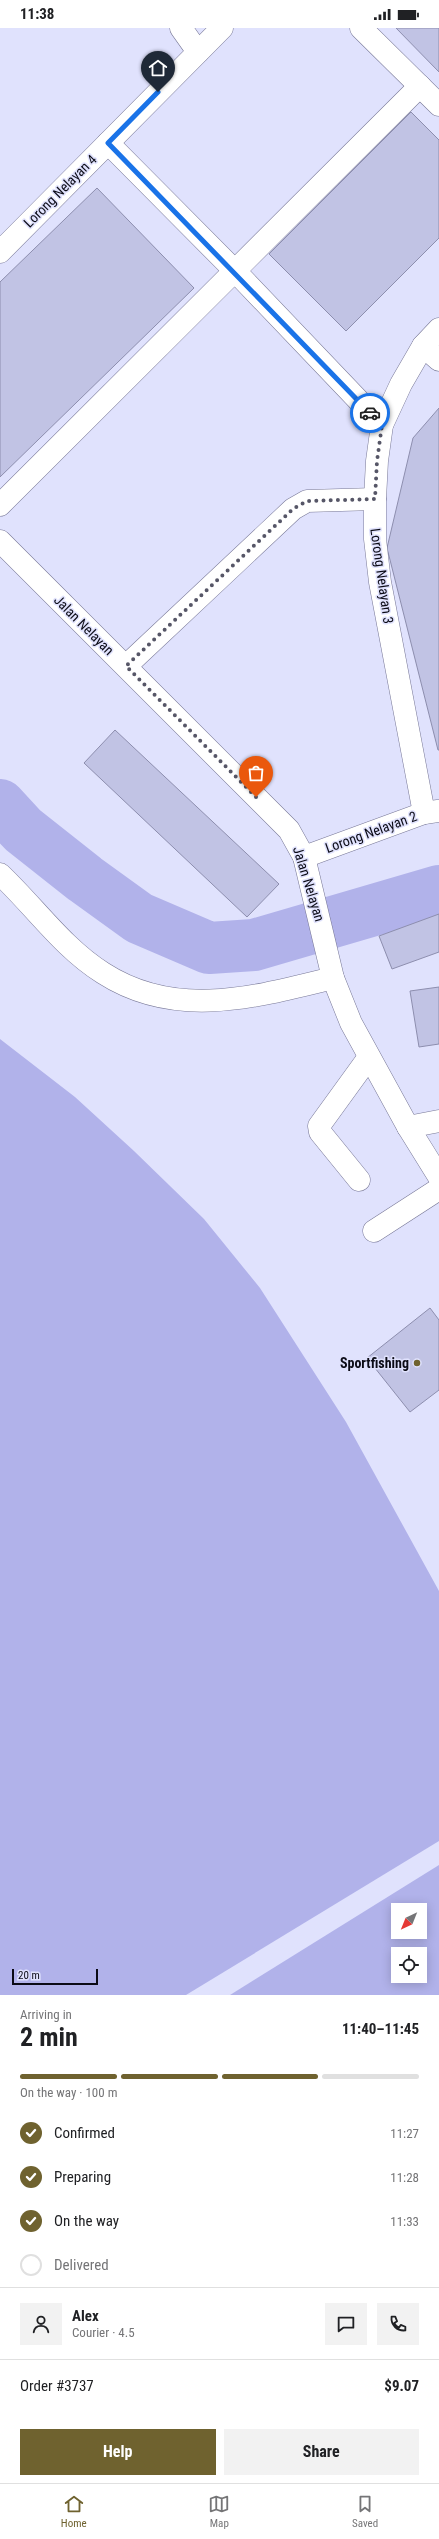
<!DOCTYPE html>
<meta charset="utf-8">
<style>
body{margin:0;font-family:"Roboto Condensed",sans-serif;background:#f2f2f2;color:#202124;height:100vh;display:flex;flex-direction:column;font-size:15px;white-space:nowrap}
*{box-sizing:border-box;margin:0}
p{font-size:13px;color:#757577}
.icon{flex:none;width:22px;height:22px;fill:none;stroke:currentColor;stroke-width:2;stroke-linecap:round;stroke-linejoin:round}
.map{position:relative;height:1967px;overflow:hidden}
.details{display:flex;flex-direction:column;background:#fff;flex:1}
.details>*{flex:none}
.needle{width:26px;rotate:223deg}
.controls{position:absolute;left:391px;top:1875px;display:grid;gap:8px}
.controls a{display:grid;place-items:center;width:36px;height:36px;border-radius:0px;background:#fff;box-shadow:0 2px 10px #0003;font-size:20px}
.scale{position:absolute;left:12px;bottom:10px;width:86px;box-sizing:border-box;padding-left:4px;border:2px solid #0b0b16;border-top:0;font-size:11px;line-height:14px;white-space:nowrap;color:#0b0b16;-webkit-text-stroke:3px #e0e2fd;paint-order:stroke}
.pin{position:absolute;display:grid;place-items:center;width:34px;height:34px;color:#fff;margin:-41px -17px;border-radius:50% 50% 50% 0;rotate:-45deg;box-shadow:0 0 4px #0007}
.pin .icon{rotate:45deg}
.courier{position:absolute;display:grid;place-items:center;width:40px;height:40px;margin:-20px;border:3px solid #1a73e8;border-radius:50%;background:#fff;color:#222;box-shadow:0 1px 5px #0007}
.overview em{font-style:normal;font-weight:700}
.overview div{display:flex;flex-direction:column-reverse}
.overview{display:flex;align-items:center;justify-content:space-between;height:68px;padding:0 20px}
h1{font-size:26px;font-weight:700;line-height:30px}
.bar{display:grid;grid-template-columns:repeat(4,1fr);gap:6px 4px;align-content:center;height:48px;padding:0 20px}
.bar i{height:5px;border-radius:3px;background:#e0e0e0}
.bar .selected{background:#6f622f}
.bar p{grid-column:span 4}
.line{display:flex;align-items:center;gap:10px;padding:0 20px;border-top:1px solid #e0e0e0}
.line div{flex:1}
.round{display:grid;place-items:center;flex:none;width:42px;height:42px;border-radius:0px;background:#f2f2f2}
ol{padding:0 20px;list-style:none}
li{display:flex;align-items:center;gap:12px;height:44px}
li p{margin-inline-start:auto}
li .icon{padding:4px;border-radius:50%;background:#6f622f;color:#fff;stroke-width:4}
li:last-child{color:#757577}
li i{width:22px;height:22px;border:2px solid #e0e0e0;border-radius:50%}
.button{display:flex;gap:8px;margin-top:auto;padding:8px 20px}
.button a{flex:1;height:46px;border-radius:0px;background:#6f622f;color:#fff;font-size:16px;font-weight:700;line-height:46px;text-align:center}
.button a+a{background:#f2f2f2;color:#202124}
.status{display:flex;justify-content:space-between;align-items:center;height:28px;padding:0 20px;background:#fff;direction:ltr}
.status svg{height:11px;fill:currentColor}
.menu{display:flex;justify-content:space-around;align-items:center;height:56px;border-top:1px solid #e0e0e0;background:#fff;font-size:11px;color:#757577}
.menu a{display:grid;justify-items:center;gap:2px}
.menu .selected{color:#6f622f}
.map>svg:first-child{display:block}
.water{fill:#b1b2ea;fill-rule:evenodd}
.pier{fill:#e0e2fd}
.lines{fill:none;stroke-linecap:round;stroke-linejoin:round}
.river{stroke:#b1b2ea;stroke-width:52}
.building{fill:#c1c3e4;stroke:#8d8eae}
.minor-casing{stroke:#787897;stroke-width:23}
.minor{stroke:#fff;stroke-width:22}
.done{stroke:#565667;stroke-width:4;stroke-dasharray:0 7.2}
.route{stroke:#1a73e8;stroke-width:5}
.poi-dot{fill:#6f622f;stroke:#e0e2fd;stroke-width:1.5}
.labels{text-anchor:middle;stroke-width:3;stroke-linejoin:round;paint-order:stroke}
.street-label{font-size:14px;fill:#0b0b16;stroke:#e0e2fd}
.poi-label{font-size:14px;font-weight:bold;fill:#0b0b16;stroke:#e0e2fd;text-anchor:end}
</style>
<div class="status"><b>11:38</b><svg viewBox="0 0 49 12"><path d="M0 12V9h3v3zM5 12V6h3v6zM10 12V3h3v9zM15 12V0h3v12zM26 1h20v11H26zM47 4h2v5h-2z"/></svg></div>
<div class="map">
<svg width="439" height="1967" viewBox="0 0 439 1967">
<rect width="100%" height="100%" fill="#e0e2fd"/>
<!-- water -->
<path class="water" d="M0,1011L75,1069L134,1123L204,1191L260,1260L346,1394L439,1563V1967H0ZM398,1882H420V1904H398ZM398,1926H420V1948H398Z"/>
<!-- pier -->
<polygon class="pier" points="439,1813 439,1837 230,1967 186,1967"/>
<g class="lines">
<!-- river -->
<polyline class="river" points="0,777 23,802 85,851 139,890 209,920 254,917 439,863"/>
</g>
<!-- building -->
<g class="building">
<polygon points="396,0 439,0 439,44"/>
<polygon points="411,84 439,112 439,210 346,303 269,226"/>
<polygon points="97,160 194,260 0,449 0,254"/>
<polygon points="439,380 439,722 438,722 387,520 413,410"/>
<polygon points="115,702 279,856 247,889 84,735"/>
<polygon points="439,886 439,924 392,941 379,908"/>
<polygon points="439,959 439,1016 419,1019 410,963"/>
<polygon points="430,1280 439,1292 439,1362 410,1384 367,1330"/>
</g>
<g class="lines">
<defs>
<g id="minor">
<polyline points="181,0 198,24"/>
<polyline points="361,0 439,77"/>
<polyline points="108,115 235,243 382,397"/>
<polyline points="0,224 222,0"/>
<polyline points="423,318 439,332"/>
<polyline points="0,477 420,58"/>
<polyline points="0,513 289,802 304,829 333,950 351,995 408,1099 439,1149"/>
<polyline points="126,638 293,481 307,473 375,471"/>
<polyline points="424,785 380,554 375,511 375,471 377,433 382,397 401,356 423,318 439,301"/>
<polyline points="304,829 424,785 438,783"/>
<path d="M0,846C34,878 63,920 103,945C176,992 255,969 333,950"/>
<polyline points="408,1099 439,1093"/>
<polyline points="359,1152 320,1104 319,1098 369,1029"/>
<polyline points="374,1203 439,1161"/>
</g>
</defs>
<!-- minor casing -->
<use href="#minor" class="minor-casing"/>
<!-- minor -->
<use href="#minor" class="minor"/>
</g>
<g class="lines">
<!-- done -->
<polyline class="done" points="256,769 126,638 293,481 307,473 375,471 377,433 382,397 370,385"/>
<!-- route -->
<polyline class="route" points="158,64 108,115 370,385"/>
</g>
<!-- markers -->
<circle class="poi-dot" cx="417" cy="1335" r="4"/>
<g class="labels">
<!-- street labels -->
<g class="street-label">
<text transform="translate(60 163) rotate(-45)" y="5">Lorong Nelayan 4</text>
<text transform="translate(382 548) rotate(82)" y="5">Lorong Nelayan 3</text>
<text transform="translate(84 597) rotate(45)" y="5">Jalan Nelayan</text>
<text transform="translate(371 804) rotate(-20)" y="5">Lorong Nelayan 2</text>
<text transform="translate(309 856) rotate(73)" y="5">Jalan Nelayan</text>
</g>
<!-- poi labels -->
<g class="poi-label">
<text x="409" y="1340">Sportfishing</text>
</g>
</g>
</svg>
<div class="controls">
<a><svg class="needle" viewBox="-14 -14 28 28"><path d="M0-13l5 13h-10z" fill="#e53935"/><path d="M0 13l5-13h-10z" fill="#757577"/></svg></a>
<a><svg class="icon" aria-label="locate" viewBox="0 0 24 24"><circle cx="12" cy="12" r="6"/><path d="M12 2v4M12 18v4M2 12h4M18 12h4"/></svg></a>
</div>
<div class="scale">20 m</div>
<div class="pin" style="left:256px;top:769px;background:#ea580c"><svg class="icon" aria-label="bag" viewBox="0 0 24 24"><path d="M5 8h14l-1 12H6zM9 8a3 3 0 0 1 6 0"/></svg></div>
<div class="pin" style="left:158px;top:64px;background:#1f2937"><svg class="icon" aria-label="home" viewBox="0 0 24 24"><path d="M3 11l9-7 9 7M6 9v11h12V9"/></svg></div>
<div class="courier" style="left:370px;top:385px"><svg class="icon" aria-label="car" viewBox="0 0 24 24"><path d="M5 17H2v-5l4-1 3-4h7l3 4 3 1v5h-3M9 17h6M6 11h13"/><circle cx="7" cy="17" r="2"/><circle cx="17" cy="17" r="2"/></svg></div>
</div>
<section class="details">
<div class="overview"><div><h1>2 min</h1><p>Arriving in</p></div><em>11:40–11:45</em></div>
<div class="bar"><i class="selected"></i><i class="selected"></i><i class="selected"></i><i></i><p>On the way · 100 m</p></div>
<ol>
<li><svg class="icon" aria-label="check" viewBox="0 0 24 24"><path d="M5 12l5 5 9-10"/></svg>Confirmed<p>11:27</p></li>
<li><svg class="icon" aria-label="check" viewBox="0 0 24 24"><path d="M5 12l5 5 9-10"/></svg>Preparing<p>11:28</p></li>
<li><svg class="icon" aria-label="check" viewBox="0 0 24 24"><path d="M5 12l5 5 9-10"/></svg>On the way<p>11:33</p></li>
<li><i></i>Delivered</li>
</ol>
<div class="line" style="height:72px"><a class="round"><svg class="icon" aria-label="person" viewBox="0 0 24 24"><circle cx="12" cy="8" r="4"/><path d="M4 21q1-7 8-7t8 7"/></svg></a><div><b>Alex</b><p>Courier · 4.5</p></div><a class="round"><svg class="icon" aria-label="chat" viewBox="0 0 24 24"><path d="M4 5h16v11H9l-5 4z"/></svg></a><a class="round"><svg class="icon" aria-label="phone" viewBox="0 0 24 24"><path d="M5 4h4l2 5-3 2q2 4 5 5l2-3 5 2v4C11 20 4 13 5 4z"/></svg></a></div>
<div class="line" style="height:52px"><div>Order #3737</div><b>$9.07</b></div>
<div class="button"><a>Help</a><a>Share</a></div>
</section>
<nav class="menu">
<a class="selected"><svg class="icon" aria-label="home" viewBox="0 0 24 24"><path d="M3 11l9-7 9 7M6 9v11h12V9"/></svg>Home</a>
<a><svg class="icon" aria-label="map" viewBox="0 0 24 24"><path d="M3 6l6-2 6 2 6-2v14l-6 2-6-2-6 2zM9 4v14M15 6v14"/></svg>Map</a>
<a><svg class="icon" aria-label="saved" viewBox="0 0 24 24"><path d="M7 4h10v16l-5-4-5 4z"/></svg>Saved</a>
</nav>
